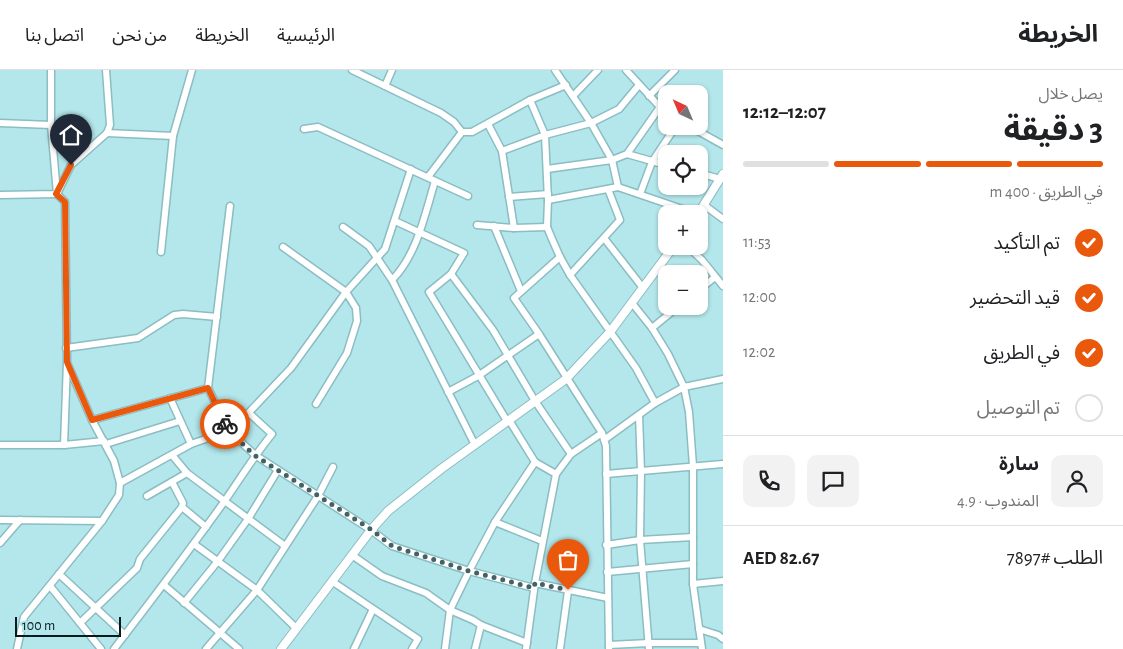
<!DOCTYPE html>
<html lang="ar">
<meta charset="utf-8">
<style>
body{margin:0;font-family:"Alegreya Sans","Noto Sans Arabic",sans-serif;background:#f2f2f2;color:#202124;direction:rtl;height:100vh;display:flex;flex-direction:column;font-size:19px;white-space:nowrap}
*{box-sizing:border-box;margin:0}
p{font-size:16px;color:#757577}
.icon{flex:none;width:28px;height:28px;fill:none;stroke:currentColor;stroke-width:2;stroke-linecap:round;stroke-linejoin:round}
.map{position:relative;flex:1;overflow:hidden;direction:ltr}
.drawer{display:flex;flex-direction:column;background:#fff;width:400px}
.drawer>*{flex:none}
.needle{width:32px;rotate:316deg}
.tools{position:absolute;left:658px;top:15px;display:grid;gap:10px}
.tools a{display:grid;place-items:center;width:50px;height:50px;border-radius:10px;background:#fff;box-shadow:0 1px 4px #0004;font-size:25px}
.scale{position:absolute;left:15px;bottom:12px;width:106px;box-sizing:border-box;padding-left:5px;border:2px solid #071b1d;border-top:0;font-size:14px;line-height:18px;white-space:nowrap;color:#071b1d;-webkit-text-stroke:4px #b3e7eb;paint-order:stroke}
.pin{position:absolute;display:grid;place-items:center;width:42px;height:42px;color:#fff;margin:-51px -21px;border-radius:50% 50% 50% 0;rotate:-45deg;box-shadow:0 0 5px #0007}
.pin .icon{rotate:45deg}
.courier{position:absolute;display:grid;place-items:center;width:50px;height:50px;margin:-25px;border:4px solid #ea580c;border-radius:50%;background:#fff;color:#222;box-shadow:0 1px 6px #0007}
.summary em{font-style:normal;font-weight:700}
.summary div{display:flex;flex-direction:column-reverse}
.summary{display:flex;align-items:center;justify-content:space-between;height:85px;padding:0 20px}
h1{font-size:32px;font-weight:700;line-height:38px}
.bar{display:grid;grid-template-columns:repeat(4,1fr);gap:8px 5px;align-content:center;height:60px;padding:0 20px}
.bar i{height:6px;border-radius:4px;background:#e0e0e0}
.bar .selected{background:#ea580c}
.bar p{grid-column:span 4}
.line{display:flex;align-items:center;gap:12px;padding:0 20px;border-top:1px solid #e0e0e0}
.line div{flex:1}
.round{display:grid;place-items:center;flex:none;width:52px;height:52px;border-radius:10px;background:#f2f2f2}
ol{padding:0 20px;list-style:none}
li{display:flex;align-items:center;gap:15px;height:55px}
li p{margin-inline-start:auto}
li .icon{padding:5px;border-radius:50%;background:#ea580c;color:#fff;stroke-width:4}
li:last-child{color:#757577}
li i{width:28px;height:28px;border:2px solid #e0e0e0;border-radius:50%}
header{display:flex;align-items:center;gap:30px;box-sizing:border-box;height:70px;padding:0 25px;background:#fff;border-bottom:1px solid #e0e0e0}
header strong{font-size:24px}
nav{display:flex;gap:28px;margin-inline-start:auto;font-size:18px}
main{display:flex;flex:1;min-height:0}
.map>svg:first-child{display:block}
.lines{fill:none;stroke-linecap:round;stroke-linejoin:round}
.minor-casing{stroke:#8bbdc2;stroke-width:9}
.tertiary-casing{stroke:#8bbdc2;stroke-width:10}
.minor{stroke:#fff;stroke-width:6}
.tertiary{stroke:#fff;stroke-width:8}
.done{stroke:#436265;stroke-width:5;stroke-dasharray:0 9}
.route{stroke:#ea580c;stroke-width:6}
</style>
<header>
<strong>الخريطة</strong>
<nav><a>الرئيسية</a><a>الخريطة</a><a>من نحن</a><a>اتصل بنا</a></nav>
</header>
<main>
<section class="drawer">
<div class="summary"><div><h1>3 دقيقة</h1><p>يصل خلال</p></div><em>12:07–12:12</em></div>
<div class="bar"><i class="selected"></i><i class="selected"></i><i class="selected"></i><i></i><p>في الطريق · 400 m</p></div>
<ol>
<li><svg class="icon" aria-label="check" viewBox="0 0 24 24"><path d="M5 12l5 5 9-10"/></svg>تم التأكيد<p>11:53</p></li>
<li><svg class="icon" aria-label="check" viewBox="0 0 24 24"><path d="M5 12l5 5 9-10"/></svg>قيد التحضير<p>12:00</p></li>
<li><svg class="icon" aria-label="check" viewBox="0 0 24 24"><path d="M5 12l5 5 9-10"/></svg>في الطريق<p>12:02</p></li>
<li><i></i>تم التوصيل</li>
</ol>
<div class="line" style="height:90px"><a class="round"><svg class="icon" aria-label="person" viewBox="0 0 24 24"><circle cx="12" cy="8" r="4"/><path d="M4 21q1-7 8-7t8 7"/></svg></a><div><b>سارة</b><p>المندوب · 4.9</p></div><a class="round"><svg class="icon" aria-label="chat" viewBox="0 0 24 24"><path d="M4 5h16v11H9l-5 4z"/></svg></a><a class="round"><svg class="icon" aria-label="phone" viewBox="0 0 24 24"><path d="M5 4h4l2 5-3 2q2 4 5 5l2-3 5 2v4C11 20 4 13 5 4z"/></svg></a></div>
<div class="line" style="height:65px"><div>الطلب #7897</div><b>AED 82.67</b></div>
</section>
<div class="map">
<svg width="723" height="579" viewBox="0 0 723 579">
<rect width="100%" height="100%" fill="#b3e7eb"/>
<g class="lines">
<defs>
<g id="minor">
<polyline points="51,0 51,55 57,124 65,132 67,292 64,375"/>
<polyline points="352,0 441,43 454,52 462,62 428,107"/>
<polyline points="555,0 591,53 612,90 618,117"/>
<polyline points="626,0 660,37 666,42"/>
<polyline points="385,16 392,0"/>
<polyline points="573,26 598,0"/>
<polyline points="649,26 675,0"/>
<polyline points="530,30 545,65 548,130 547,157 552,169 560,187 570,205 636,298 655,333"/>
<polyline points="0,53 51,55"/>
<polyline points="488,54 502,81 514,158"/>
<polyline points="689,56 723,75"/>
<polyline points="304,59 318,57 468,126"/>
<polyline points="462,62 472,62 530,30 566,15"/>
<polyline points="107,63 173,66"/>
<polyline points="502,81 545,65 591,53 619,39 639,15"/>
<polyline points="627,84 660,37"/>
<polyline points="547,99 612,90 627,84 666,95"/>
<polyline points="699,103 720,109"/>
<polyline points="640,124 652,92 676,56"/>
<polyline points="0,125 57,124 71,95 107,63 110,55 106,0"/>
<polyline points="509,127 548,124"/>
<polyline points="548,130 618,117 697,144"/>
<polyline points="704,135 723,149"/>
<polyline points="230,136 208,318 229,361 255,385 371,460 392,476 469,501 534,518"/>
<polyline points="395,151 464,183 451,204 429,222 507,351"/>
<polyline points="477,155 514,158 547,157"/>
<polyline points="494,156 521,221"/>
<polyline points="343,157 369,176 392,210 475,375"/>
<polyline points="604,168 643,218"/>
<polyline points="687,176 702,190 723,216"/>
<polyline points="283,177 346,222 356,238 357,251 347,283 316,334"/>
<polyline points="161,182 173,66 192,0"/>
<polyline points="560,187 514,228 539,264 602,363 606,376 609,579"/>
<polyline points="451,204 493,260 535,331 571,384"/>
<polyline points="570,205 620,150 608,119"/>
<path d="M392,210C417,185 425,144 435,111"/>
<polyline points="699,220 715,207"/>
<polyline points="632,233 652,258 668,284 684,317 689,342 693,396 693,514 702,579"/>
<polyline points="652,258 679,236"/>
<polyline points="66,278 138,268 174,245 183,244 217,247"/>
<polyline points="448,322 478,306 539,264"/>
<polyline points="170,328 191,374"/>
<polyline points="639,345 641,401 640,470 649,579"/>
<polyline points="92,350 208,318"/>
<polyline points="509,350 535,392 556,404"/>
<polyline points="604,370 655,333 684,317 723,309"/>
<polyline points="106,374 180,351"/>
<polyline points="0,375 64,375 104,371"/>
<polyline points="172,385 187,403 285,476"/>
<polyline points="606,404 723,394"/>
<polyline points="120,413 191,374 229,361 238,354 291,298 346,222 385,179 411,99"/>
<polyline points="147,426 187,403"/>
<polyline points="182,437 206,457"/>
<polyline points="0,450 102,451"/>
<polyline points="495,452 542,471"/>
<polyline points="0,473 20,450"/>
<polyline points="194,474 257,520 296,558"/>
<polyline points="606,475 640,470 693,467"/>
<polyline points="352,485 382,506 426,523 450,540 473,550 481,555 527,573"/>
<polyline points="607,502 693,494"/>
<polyline points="59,504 125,565"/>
<polyline points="333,512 418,569 412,579"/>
<polyline points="535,513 608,528"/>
<polyline points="693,514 723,511"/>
<polyline points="164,515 239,579"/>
<polyline points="50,516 101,579"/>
<polyline points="184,533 218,491 248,449 278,400"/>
<polyline points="80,553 137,498 140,489 182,437 183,433 172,412"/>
<polyline points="699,559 718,565 723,569"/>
<polyline points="609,575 649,573 701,573"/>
<polyline points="17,579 24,547 102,451 119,425 120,413 114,391 92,350 68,295"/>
<path d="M114,579C151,531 188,482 224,432C240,409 254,386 272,364L249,343"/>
<polyline points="206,579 257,520 318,426 333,397"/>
<polyline points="354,579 373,539"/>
<polyline points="445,579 450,540 469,501 495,452 535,392"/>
<polyline points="475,579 481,555"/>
<polyline points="526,579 535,513 556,404 571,384 602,363"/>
<polyline points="560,579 568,521"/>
</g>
<g id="tertiary">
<polyline points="698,144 723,104"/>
<polyline points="281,579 371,460 388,441 441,399 566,309 610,262 674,176"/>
</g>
</defs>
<!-- minor casing -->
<use href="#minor" class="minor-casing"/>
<!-- tertiary casing -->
<use href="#tertiary" class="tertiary-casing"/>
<!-- minor -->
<use href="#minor" class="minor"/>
<!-- tertiary -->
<use href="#tertiary" class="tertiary"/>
</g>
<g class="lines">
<!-- done -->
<polyline class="done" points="225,354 229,361 254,385 372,460 392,476 469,501 534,518 535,513 568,520"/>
<!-- route -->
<polyline class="route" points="71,95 56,124 65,132 67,292 92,350 208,318 225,354"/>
</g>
</svg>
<div class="tools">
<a><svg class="needle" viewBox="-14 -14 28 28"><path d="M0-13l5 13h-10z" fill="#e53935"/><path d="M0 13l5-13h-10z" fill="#757577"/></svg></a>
<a><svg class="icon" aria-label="locate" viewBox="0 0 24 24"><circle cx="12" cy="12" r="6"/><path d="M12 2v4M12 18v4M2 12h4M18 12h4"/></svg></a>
<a>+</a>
<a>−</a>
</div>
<div class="scale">100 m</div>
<div class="pin" style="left:568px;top:520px;background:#ea580c"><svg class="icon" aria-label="bag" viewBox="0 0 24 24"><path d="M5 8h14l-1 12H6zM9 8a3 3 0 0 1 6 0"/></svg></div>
<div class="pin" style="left:71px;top:95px;background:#1f2937"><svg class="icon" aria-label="home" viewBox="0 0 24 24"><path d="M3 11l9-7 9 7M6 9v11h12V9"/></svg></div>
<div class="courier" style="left:225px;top:354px"><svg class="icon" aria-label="bike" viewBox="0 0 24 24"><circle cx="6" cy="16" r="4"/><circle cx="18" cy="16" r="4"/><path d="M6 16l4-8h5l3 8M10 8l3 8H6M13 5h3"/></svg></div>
</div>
</main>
